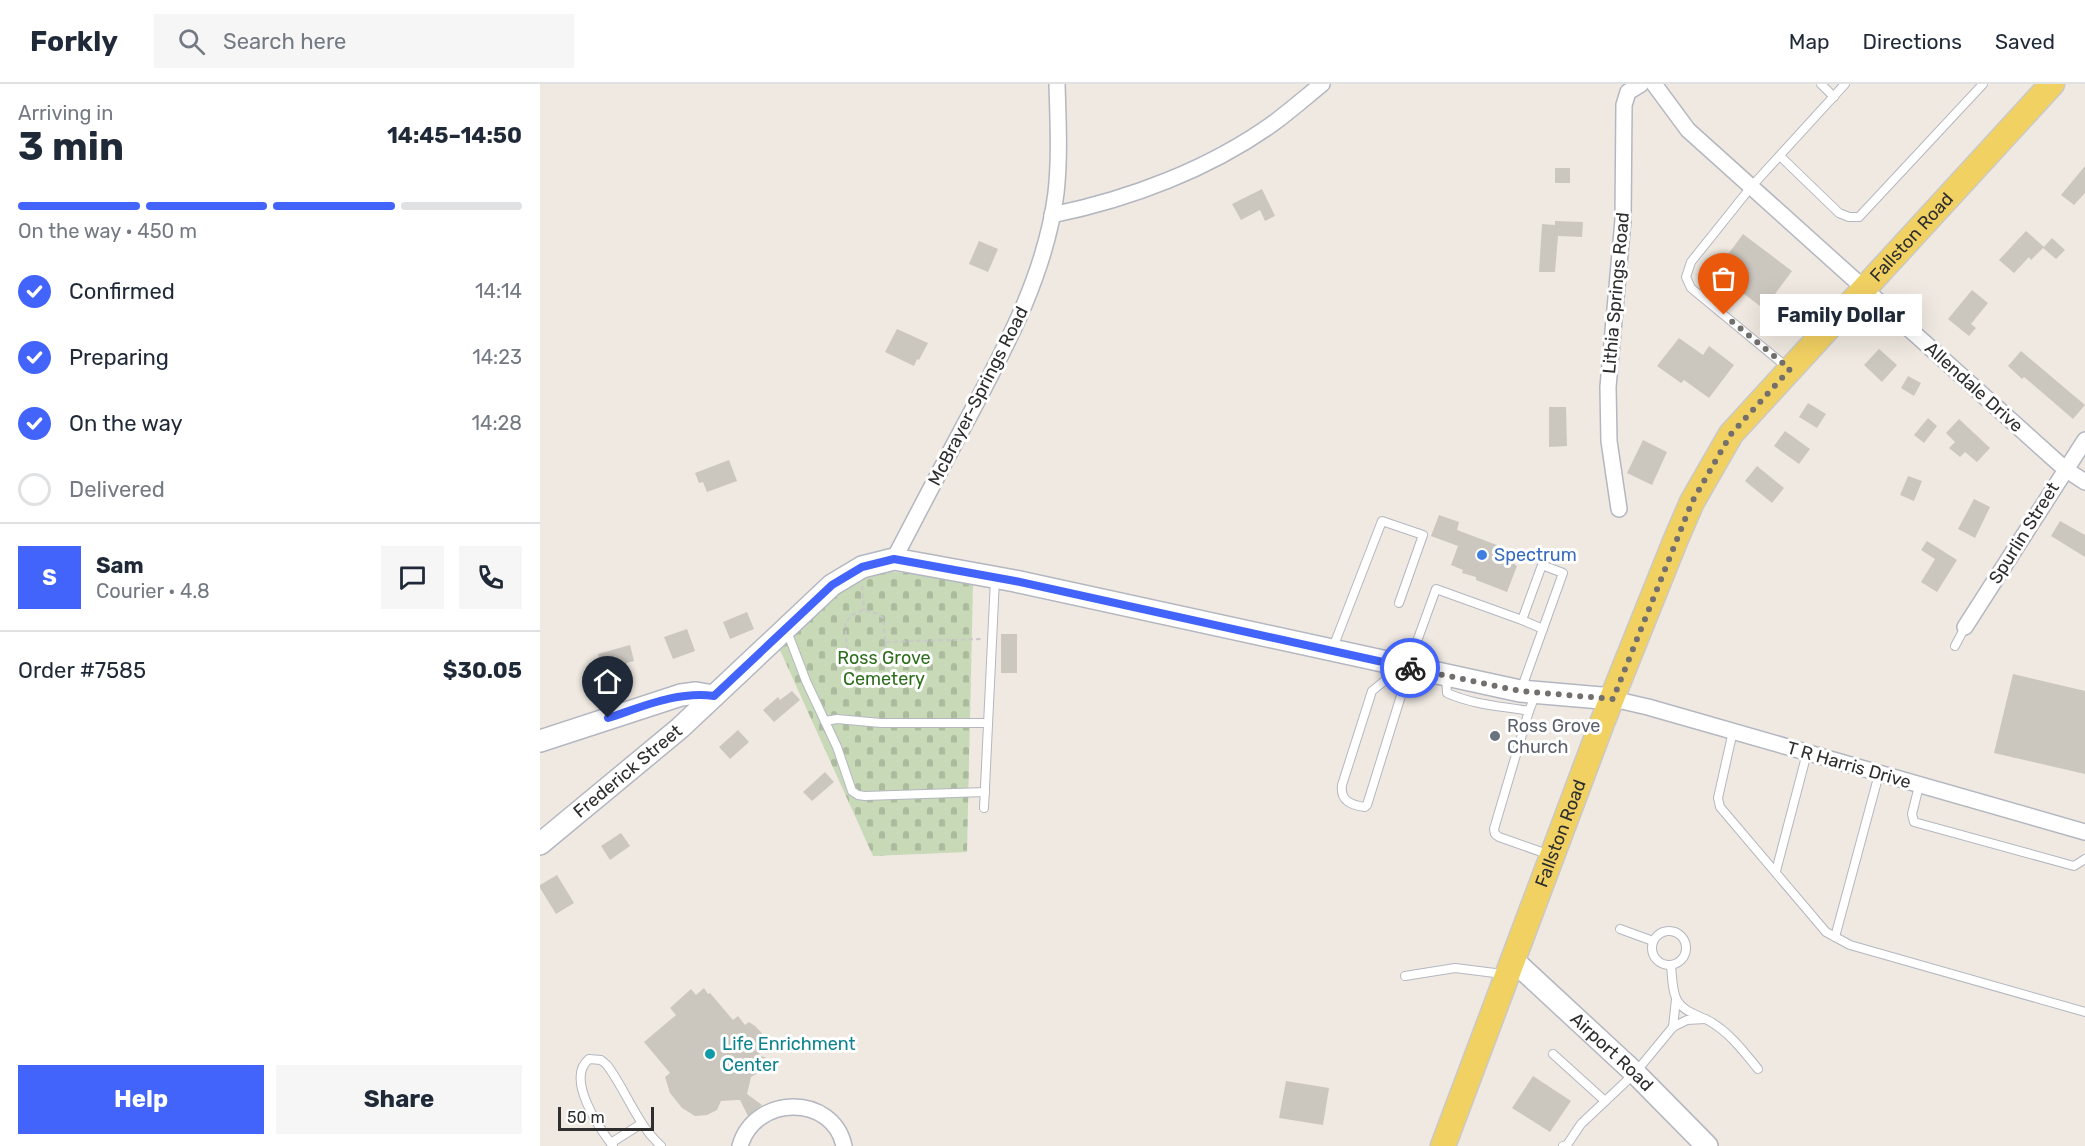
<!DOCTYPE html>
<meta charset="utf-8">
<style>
body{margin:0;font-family:Rubik,sans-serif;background:#f6f6f7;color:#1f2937;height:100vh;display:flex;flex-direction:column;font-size:22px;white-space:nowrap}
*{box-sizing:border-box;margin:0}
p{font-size:20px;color:#747a83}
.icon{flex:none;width:33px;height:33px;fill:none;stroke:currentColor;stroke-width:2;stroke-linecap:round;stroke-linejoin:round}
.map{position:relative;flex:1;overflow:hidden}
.side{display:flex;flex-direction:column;background:#fff;width:540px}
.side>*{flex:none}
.scale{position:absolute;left:18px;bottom:15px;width:96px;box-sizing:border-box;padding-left:6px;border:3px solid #2e2e2e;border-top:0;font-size:16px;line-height:21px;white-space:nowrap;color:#2e2e2e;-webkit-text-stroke:4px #fff;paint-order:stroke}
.pin{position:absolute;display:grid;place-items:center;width:51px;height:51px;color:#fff;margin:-62px -26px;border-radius:50% 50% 50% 0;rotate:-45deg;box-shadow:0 0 6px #0007}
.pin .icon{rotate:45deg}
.courier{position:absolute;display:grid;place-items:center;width:60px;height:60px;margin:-30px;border:4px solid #4264fb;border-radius:50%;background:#fff;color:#222;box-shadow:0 2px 8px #0007}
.bubble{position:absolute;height:42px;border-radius:0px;background:#fff;box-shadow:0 6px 24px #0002;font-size:20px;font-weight:700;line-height:42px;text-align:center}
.overview em{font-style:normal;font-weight:700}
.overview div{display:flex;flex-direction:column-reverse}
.overview{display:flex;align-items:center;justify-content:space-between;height:102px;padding:0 18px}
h1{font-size:39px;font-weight:700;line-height:45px}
.bar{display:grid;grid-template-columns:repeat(4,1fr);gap:9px 6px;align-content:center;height:72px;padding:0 18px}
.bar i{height:8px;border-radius:4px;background:#e0e1e3}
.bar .selected{background:#4264fb}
.bar p{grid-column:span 4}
.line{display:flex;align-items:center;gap:15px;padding:0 18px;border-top:2px solid #e0e1e3}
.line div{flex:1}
.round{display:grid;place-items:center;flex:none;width:63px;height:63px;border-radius:0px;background:#f6f6f7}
ol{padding:0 18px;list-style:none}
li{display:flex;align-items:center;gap:18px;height:66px}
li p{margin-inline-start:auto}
li .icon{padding:6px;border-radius:50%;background:#4264fb;color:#fff;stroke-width:4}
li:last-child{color:#747a83}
li i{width:33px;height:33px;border:3px solid #e0e1e3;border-radius:50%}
.primary-button{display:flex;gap:12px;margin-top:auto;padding:12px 18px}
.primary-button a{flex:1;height:69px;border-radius:0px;background:#4264fb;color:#fff;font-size:24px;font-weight:700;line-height:69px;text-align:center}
.primary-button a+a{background:#f6f6f7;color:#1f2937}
header{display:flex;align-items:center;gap:36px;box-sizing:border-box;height:84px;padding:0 30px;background:#fff;border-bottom:2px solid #e0e1e3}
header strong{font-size:28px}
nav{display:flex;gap:33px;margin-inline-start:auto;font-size:21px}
.search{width:420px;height:54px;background:#f6f6f7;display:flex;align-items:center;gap:15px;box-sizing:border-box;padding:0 21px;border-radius:0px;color:#747a83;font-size:22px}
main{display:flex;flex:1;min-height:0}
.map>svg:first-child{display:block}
.cemetery{fill:url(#cemetery-stones)}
.building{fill:#cbc7bf}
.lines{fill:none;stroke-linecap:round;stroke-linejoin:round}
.lane-casing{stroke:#b4b7c1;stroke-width:10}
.street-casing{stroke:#b4b7c1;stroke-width:18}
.secondary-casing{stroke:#b4b7c1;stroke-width:24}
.primary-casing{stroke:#c9c9c9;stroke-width:27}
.path{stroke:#c9c9c9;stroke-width:2;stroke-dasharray:4.5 3;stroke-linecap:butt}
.lane{stroke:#fff;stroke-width:8}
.street{stroke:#fff;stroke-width:15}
.secondary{stroke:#fff;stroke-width:21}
.primary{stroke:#f2d163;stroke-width:24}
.done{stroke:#726f6d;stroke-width:6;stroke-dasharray:0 10.8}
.route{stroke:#4264fb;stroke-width:8}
.shop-dot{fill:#3f7fe0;stroke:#fff;stroke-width:2}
.worship-dot{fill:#6b7280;stroke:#fff;stroke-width:2}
.culture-dot{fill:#0f9aa8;stroke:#fff;stroke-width:2}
.labels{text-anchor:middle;stroke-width:6;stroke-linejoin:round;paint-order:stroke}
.street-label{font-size:18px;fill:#2e2e2e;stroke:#fff}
.shop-label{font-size:18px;fill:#366cbe;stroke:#fff;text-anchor:start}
.park-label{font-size:18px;fill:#2c6e1b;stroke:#fff}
.worship-label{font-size:18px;fill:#5b616d;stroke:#fff;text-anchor:start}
.culture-label{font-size:18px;fill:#0d838f;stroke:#fff;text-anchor:start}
</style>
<header>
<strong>Forkly</strong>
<div class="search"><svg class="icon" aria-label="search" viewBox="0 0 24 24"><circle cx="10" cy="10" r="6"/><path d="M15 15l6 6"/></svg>Search here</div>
<nav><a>Map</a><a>Directions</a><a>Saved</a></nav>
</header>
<main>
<section class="side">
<div class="overview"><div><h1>3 min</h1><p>Arriving in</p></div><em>14:45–14:50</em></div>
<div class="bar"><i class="selected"></i><i class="selected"></i><i class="selected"></i><i></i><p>On the way · 450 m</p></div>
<ol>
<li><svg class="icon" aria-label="check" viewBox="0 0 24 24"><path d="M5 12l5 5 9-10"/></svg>Confirmed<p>14:14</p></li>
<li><svg class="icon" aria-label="check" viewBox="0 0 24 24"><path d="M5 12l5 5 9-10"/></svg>Preparing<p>14:23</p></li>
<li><svg class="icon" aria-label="check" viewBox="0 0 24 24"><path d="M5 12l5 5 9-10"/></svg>On the way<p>14:28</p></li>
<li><i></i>Delivered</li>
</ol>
<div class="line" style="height:108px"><b class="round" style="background:#4264fb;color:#fff">S</b><div><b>Sam</b><p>Courier · 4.8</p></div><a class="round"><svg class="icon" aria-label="chat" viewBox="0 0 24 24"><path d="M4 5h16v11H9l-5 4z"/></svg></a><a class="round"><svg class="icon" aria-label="phone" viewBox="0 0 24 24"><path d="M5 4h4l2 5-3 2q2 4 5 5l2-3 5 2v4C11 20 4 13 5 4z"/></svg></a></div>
<div class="line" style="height:78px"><div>Order #7585</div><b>$30.05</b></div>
<div class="primary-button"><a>Help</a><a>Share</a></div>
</section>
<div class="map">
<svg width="1545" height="1062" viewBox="0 0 1545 1062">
<defs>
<pattern id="cemetery-stones" width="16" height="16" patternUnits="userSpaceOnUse" patternTransform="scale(1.5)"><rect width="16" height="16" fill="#c8d9b8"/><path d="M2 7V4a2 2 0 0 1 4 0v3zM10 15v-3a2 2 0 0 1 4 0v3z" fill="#acbb9e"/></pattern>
</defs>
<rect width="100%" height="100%" fill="#efe9e1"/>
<!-- cemetery -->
<polygon class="cemetery" points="350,488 375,489 433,500 427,768 333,772 240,566 295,510 321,494"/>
<!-- building -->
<g class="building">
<polygon points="1545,82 1545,109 1534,121 1521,111"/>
<rect x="1015" y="84" width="15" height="15"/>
<polygon points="722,105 735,132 725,137 720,126 701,136 692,120"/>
<polygon points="1015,137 1043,138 1042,153 1018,152 1015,188 999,188 1002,140 1015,141"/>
<polygon points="1486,147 1504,163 1491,176 1489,173 1474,189 1459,176"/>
<polygon points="1203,150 1252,187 1224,225 1175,188"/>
<polygon points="1512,154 1525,166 1516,175 1503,164"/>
<polygon points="439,157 458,165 448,188 429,180"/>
<polygon points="1432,206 1448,219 1431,240 1436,244 1429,252 1408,235"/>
<polygon points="357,245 388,259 379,276 377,275 374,282 345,268"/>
<polygon points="1139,254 1163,271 1169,262 1194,281 1169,314 1144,296 1141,299 1117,282"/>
<polygon points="1339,265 1357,281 1342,298 1324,281"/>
<polygon points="1481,267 1545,321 1533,335 1484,293 1482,295 1468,282"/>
<polygon points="1368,292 1381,299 1374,312 1361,304"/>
<polygon points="1268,319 1286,330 1277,344 1259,333"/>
<polygon points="1009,323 1026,323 1027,362 1009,363"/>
<polygon points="1388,334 1397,342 1384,359 1374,351"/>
<polygon points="1419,335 1450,364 1437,378 1425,368 1420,373 1409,364 1415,358 1406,349"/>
<polygon points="1245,347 1270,365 1259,380 1234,362"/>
<polygon points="1103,356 1127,368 1112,401 1087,389"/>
<polygon points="189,376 197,397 167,408 163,398 159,399 155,389"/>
<polygon points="1217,382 1244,404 1232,419 1205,397"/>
<polygon points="1368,392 1382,397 1374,417 1360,411"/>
<polygon points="1434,415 1450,423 1435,454 1418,445"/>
<polygon points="899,431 919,438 917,446 978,469 974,480 977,482 967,508 936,496 936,493 922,489 923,486 911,481 918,462 891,452"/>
<polygon points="1520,437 1545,451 1545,473 1511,452"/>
<polygon points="1387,457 1417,476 1397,508 1381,498 1395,475 1381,466"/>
<polygon points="207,528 214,545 190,555 183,538"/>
<polygon points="147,545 155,567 133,575 124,553"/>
<rect x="461" y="550" width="16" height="39"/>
<polygon points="90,561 94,577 62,586 58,570"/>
<polygon points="1473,590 1545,607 1545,690 1454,669"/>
<polygon points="252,607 260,616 234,638 223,626 238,613 240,616"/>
<polygon points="198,646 209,658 190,675 179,663"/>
<polygon points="285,688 294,698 272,717 263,708"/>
<polygon points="81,749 90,762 70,776 61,762"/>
<polygon points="17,791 34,819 16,830 0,804 0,801"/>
<polygon points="164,904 168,910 170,909 193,936 198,932 205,941 209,938 215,942 221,948 228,961 218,971 230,975 225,985 211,993 207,1010 222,1021 208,1032 200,1016 197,1016 181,1017 177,1026 167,1031 155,1032 142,1024 130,1009 125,993 130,989 104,958 136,931 130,924 151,905 156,911"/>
<polygon points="993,992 1031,1017 1010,1048 972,1024"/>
<polygon points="746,997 789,1004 783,1041 739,1034"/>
</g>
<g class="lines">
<defs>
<g id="lane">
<polyline points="1281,0 1294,13"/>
<polyline points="1240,72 1299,129 1309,133 1319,133 1443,0"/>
<polyline points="1248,284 1151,204 1146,193 1151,178 1211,103 1305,0"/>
<polyline points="982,536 1003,545"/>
<polyline points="244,548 250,555 266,597 297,663 312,707 318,711 325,712 445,708"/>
<polyline points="1415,562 1425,543"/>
<polyline points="792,566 842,437 883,451 859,519"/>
<polyline points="868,582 896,505 982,536 1002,481 1023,489 981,606"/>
<path d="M855,593L864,602L827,721L825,723C811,721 800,717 802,701L832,607L843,598L866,586"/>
<path d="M906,593L907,609C934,621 961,622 989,627L996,609"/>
<polyline points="989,627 954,745 955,750 959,753 1010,771"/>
<polyline points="285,637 297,635 341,639 447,639"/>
<polyline points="1193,647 1178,714 1180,723 1286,848 1310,861 1545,928"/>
<polyline points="1379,702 1372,730 1374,738 1534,782 1545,775"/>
<polyline points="444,724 455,495"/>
<polyline points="1236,787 1267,669"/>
<polyline points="1080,845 1113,857"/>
<circle cx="1129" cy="864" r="17"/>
<polyline points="1295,853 1339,690"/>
<path d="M1131,881C1132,891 1132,905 1136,914C1142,928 1159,931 1171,938C1191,950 1204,968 1218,985"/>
<polyline points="865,892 915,884 963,890"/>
<polyline points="1133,943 1136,915"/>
<polyline points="1013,970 1065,1017"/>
<polyline points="71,1059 101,1040"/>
<path d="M73,1062C59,1044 25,994 49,975L61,976L67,981C87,1008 96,1039 121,1062"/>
<polyline points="1023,1062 1027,1061 1041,1040 1095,989 1133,943 1147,936 1165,935"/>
</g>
<g id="street">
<polyline points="1114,0 1148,46 1525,385 1545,398"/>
<path d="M512,131C590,115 670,85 735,38C751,26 766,13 782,0"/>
<polyline points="1079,425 1069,357 1068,303 1083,136 1084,21 1088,8 1101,0"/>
<path d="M354,475C380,425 406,375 433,325C469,257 506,187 516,109C520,73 518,36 517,0"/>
<polyline points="1425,543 1545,356"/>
<polyline points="1073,615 1108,623 1545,748"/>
<path d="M200,1062C215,1010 293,1010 304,1062"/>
</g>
<g id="secondary">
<polyline points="0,657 141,611 156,609 174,612"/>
<path id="s1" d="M0,760L140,644L292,501L322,483L354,475L475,497L980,607L1073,615"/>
<path id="s2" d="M973,876L1095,989L1167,1062"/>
</g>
<g id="primary">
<path id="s3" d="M903,1062L1062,639L1136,455L1152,418L1191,350L1512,0"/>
</g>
</defs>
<!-- lane casing -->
<use href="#lane" class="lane-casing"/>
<!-- street casing -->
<use href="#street" class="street-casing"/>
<!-- secondary casing -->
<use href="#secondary" class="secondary-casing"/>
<!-- primary casing -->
<use href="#primary" class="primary-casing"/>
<!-- path -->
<g class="path">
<polyline points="322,502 324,526"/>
<polyline points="346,558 442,555"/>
<polyline points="308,581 305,539 312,531 324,526 338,530 343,534 348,587"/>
</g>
<!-- lane -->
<use href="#lane" class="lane"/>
<!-- street -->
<use href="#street" class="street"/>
<!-- secondary -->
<use href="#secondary" class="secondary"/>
<!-- primary -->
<use href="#primary" class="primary"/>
</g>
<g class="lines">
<!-- done -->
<polyline class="done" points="870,584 980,607 1073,615 1152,418 1191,350 1250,285 1184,231"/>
<!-- route -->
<path class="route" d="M68,634C102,623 137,607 174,612L292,501L322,483L354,475L475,497L870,584"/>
</g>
<!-- markers -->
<circle class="shop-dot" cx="942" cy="471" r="6"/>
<circle class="worship-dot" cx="955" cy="652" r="6"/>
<circle class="culture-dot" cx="170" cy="970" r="6"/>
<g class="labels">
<!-- street labels -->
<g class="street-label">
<text dy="6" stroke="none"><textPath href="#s3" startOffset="1036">Fallston Road</textPath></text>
<text transform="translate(1076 209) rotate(-85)" y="6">Lithia Springs Road</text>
<text transform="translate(1434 303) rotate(42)" y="6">Allendale Drive</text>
<text transform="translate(438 312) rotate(-63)" y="6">McBrayer-Springs Road</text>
<text transform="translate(1484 449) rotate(-58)" y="6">Spurlin Street</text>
<text transform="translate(1309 681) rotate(16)" y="6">T R Harris Drive</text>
<text dy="6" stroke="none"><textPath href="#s1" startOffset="114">Frederick Street</textPath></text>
<text dy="6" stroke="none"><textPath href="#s3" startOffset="334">Fallston Road</textPath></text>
<text dy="6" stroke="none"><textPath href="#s2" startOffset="135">Airport Road</textPath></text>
</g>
<!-- shop labels -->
<g class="shop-label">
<text x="954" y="477">Spectrum</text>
</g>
<!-- park labels -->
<g class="park-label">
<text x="344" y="580">Ross Grove<tspan x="344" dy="21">Cemetery</tspan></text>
</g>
<!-- worship labels -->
<g class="worship-label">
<text x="967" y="648">Ross Grove<tspan x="967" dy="21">Church</tspan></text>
</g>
<!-- culture labels -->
<g class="culture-label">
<text x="182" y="966">Life Enrichment<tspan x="182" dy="21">Center</tspan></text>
</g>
</g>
</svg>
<div class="scale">50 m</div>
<div class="pin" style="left:1184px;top:231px;background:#ea580c"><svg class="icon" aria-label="bag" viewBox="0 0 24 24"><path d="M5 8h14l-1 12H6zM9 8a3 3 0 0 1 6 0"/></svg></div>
<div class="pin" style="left:68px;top:634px;background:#1f2937"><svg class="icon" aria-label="home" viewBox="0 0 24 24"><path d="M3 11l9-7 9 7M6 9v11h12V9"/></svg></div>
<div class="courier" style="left:870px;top:584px"><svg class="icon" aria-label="bike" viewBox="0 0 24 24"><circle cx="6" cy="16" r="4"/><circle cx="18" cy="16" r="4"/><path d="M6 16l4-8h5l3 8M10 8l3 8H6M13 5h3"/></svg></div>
<div class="bubble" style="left:1220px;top:210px;width:162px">Family Dollar</div>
</div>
</main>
